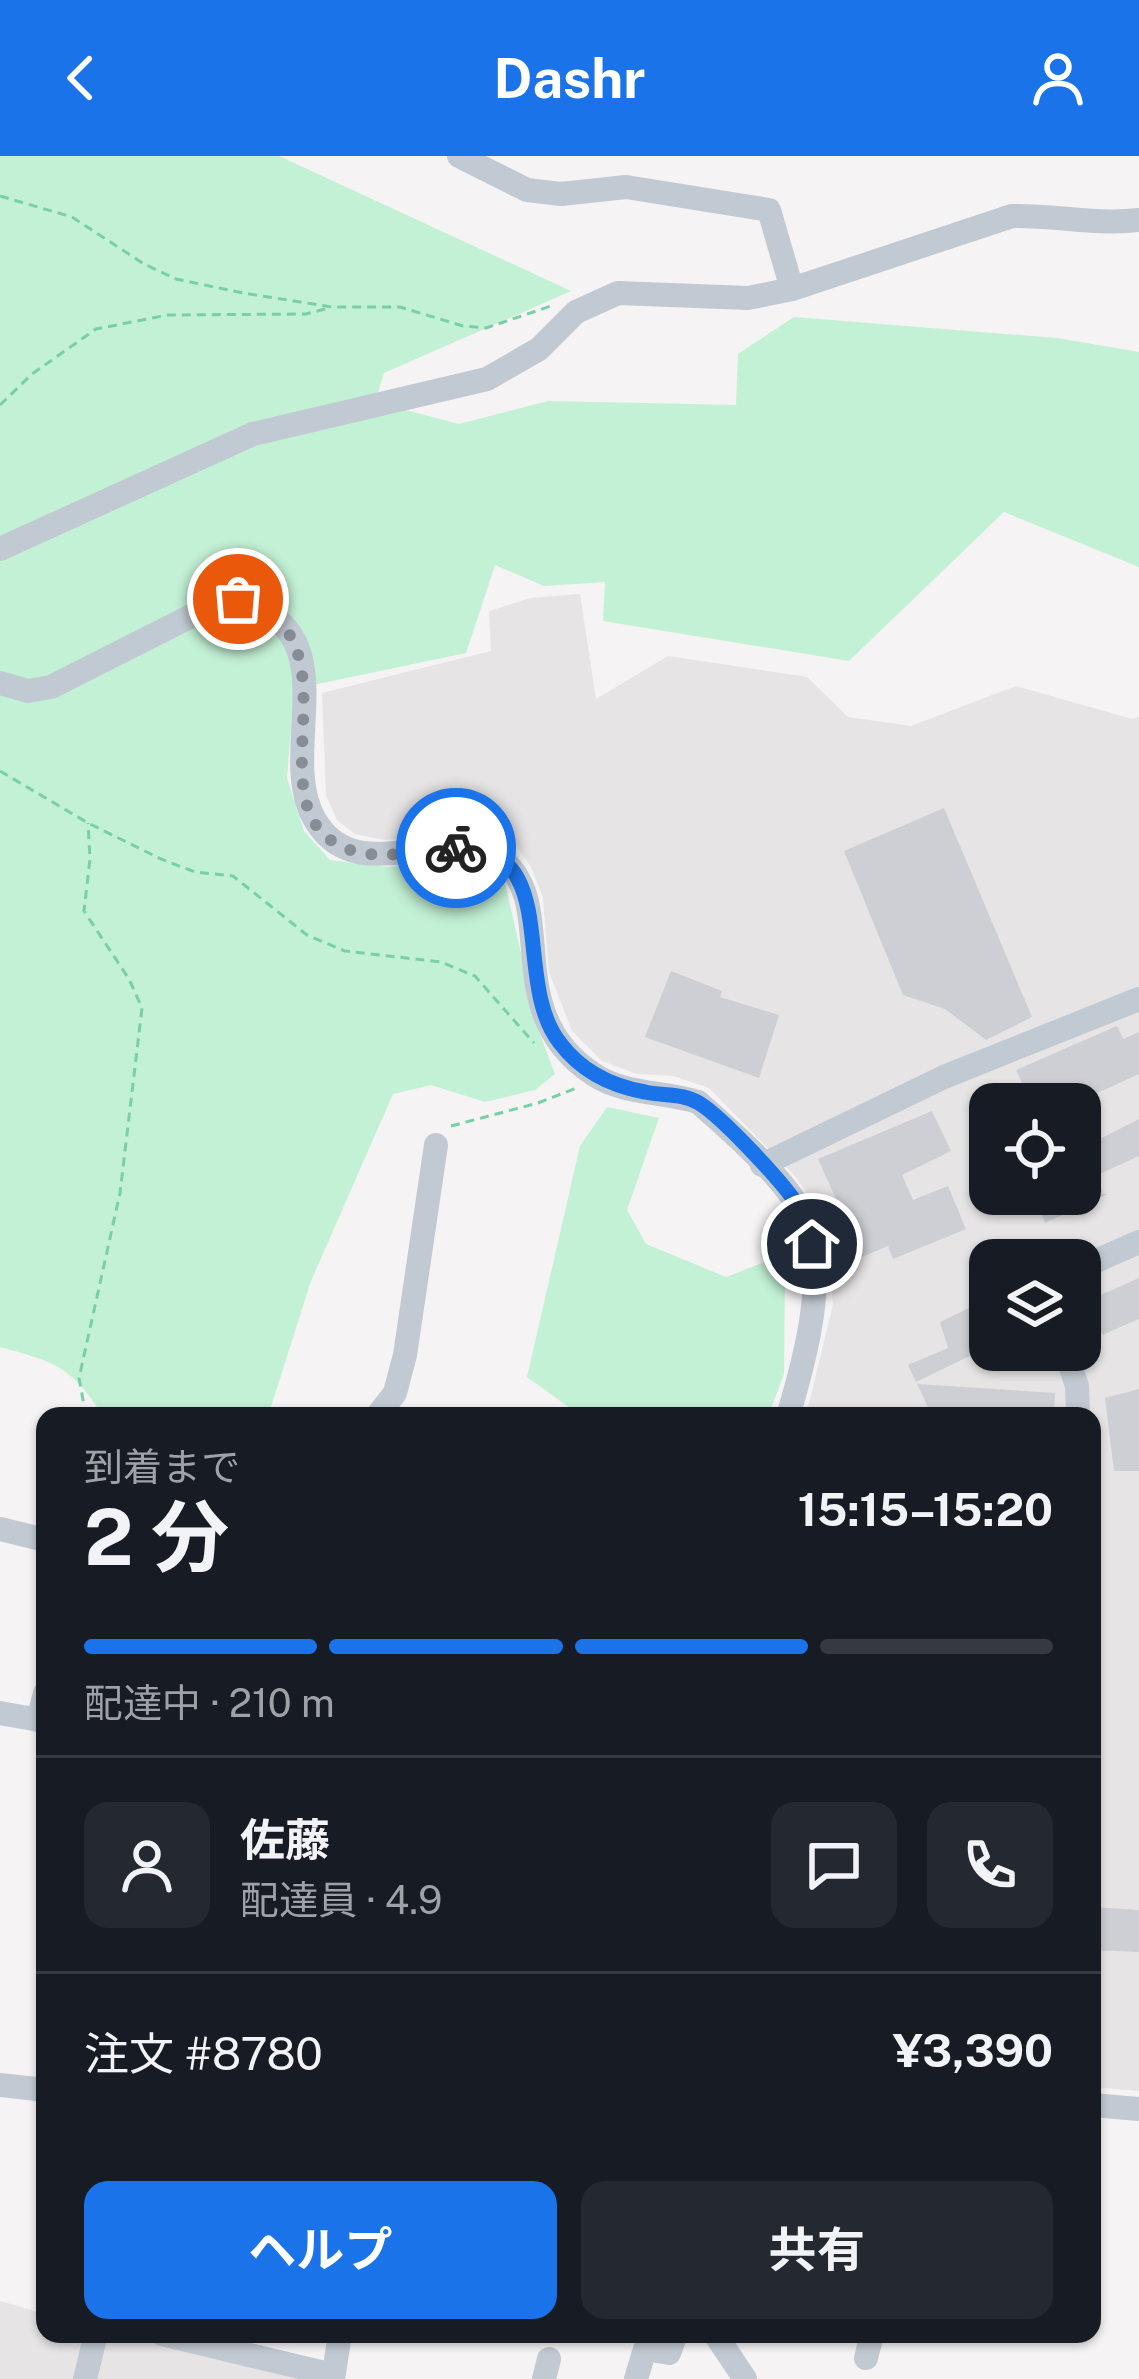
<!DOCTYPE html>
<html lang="ja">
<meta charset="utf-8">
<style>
body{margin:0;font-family:"Public Sans","Noto Sans JP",sans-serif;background:#242831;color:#f1f3f6;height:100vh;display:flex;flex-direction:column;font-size:45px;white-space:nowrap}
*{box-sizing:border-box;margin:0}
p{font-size:39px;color:#9ea1a6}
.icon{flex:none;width:66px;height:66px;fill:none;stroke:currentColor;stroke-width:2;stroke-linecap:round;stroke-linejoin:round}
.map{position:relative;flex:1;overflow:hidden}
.side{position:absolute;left:36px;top:1251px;width:1065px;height:936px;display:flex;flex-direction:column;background:#171b24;border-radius:24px;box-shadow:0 3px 9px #0004}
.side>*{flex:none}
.buttons{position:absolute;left:969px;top:927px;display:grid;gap:24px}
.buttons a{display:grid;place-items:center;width:132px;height:132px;border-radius:24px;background:#171b24;box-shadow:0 3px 9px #0004;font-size:60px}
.pin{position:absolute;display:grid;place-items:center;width:102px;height:102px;color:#fff;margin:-51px;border:6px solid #fff;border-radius:50%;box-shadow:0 3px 12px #0007}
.courier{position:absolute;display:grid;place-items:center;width:120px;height:120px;margin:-60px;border:9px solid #1a73e8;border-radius:50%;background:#fff;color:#222;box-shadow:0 3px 15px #0007}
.summary em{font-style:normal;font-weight:700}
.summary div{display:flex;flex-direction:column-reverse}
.summary{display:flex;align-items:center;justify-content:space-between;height:204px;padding:0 48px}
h1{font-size:78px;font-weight:700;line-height:90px}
.bar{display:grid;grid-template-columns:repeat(4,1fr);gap:18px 12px;align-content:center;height:144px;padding:0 48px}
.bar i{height:15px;border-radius:9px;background:#363941}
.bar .on{background:#1a73e8}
.bar p{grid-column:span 4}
.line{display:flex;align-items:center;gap:30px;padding:0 48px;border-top:3px solid #363941}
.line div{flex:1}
.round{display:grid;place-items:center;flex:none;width:126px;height:126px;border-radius:24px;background:#242831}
.action{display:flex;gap:24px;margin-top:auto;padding:24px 48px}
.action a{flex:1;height:138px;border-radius:24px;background:#1a73e8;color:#fff;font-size:48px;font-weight:700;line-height:138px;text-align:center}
.action a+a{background:#242831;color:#f1f3f6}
header{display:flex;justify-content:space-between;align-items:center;height:156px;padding:0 48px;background:#1a73e8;color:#fff;font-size:54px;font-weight:700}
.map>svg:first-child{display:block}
.education{fill:#e6e4e5;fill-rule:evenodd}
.green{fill:#c3f1d5}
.building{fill:#cdcfd5}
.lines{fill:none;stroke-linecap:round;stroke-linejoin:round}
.path{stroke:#7ad0a6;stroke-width:3;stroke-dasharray:9 6;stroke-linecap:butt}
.minor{stroke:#c1cad2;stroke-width:24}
.done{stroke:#868d94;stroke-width:12;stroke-dasharray:0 21.6}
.route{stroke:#1a73e8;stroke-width:15}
</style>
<header><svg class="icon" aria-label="back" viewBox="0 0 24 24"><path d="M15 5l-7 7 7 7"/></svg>Dashr<svg class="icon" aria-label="person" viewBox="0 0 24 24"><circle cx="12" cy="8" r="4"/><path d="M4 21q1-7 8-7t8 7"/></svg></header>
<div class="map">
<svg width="1139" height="2223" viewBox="0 0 1139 2223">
<rect width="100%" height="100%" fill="#f5f3f3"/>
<!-- education -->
<g class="education">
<path d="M580,438L596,543L668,500L807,521L848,561L911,570L1016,530L1132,563L1139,561V1935L1092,1931V1260H806L833,1148L829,1090L818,1052L794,1019L709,932L674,920L637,918L602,905L572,875L549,816L543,742L531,711L515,688L489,677L384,684L355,678L337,664L326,639L322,537L491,495L489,455L531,442ZM990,948H1080V1038H990ZM990,1104H1080V1194H990Z"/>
<polygon points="0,2145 45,2158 45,2178 117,2178 301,2223 0,2223"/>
</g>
<!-- green -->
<g class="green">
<path d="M0,0H279L571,135L384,217L375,246L459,268L548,245L736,249L738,198L794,161L1057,182L1139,196V411L1004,356L849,505L603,465L605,426L544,430L495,409L466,497L294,533L287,622L304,675L330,704L388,711L464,702L505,727L539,876L555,918L535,934L485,946L431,929L393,938L311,1125L268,1260H103C72,1211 56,1206 0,1191Z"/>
<polygon points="607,951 659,962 627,1054 646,1088 726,1121 772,1103 785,1116 784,1218 768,1260 581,1260 527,1221 580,990"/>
</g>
<!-- building -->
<g class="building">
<polygon points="944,652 1032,861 986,884 945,853 903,839 844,695"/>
<polygon points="671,815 722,835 720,841 779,859 759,922 645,881"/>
<polygon points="1117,870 1123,883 1139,876 1139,918 1073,948 1032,948 1016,914"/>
<polygon points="932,955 951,995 902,1019 913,1044 948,1030 966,1073 893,1103 888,1090 862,1101 818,1003"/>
<polygon points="1139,963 1139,1000 1095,1020 1103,1038 1108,1038 1045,1067 1038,1050 1019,1059 1009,1038 1080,1038 1080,988 1082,992"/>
<polygon points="1139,1122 1139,1163 1102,1179 1087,1145"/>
<polygon points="990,1142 990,1190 916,1226 908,1209 948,1192 940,1166"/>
<polygon points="917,1228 1055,1237 1054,1260 931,1257"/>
<polygon points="1139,1233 1139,1315 1114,1315 1105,1242"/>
<polygon points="1092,1751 1139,1754 1139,1796 1092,1794"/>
</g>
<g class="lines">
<!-- path -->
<g class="path">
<polyline points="0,40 72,61 144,108 176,123 243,137 332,151 400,151 463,170 486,172 551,150"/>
<polyline points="0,249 32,218 96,173 168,159 306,158 329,152"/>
<polyline points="0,615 88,667 161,703 195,716 233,720 307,779 345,795 441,806 475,820 534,887"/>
<polyline points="451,970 538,947 579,931"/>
<polyline points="86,1260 79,1222 120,1037 142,852 129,823 84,755 90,703 88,667"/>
</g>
<!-- minor -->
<g class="minor">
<polyline points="459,0 527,34 561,38 626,31 769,54 792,133"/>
<path d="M0,393L253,278L487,223L539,193L576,156L618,137L748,142L792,133L1012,60C1055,59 1096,69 1139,64"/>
<path d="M0,527L28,535L51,531L219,446C240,443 252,446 270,458C337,502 279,603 315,664C358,737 449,663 500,702C562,749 497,854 593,918C624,939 664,935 698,946C730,974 779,1017 800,1053C832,1107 805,1204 788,1260"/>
<polyline points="762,1009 944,921 1139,843"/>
<polyline points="1080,1112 1139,1086"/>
<polyline points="1065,1194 1077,1230 1078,1260"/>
<polyline points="377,1260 395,1237 405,1199 436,989"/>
<polyline points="0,1373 45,1384"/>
<polyline points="0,1557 45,1565"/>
<polyline points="38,1564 45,1537"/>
<polyline points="0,1929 45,1934"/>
<polyline points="1092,1949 1139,1953"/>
<polyline points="162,2178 333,2219"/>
<polyline points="715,2178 745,2223"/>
<polyline points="866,2202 872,2178"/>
<polyline points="85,2223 96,2178"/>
<polyline points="333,2223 340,2178"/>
<polyline points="544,2223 549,2203"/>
<polyline points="636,2223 645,2193 669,2197 676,2178"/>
</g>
</g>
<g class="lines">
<!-- done -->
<path class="done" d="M238,443C368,479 246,651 345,692C379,706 421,694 456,692"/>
<!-- route -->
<path class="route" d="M456,692C565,690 510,824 560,887C581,915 611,930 645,936C663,940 682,937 699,947C722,961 786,1029 800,1053C806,1063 809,1076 812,1088"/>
</g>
</svg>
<div class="buttons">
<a><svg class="icon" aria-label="locate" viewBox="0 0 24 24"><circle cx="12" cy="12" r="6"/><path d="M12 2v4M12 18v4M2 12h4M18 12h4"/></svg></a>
<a><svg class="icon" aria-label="layers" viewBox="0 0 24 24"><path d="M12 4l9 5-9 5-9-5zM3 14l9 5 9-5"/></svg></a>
</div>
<div class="pin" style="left:238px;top:443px;background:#ea580c"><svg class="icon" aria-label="bag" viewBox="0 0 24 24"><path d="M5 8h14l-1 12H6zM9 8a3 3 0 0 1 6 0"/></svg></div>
<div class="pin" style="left:812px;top:1088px;background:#1f2937"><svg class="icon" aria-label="home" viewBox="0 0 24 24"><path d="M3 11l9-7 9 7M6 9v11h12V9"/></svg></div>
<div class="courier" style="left:456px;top:692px"><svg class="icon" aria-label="bike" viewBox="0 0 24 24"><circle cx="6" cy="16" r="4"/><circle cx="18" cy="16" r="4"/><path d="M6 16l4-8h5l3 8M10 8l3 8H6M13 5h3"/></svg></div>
<section class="side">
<div class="summary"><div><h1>2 分</h1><p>到着まで</p></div><em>15:15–15:20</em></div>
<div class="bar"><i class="on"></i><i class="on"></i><i class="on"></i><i></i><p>配達中 · 210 m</p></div>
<div class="line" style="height:216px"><a class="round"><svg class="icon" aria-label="person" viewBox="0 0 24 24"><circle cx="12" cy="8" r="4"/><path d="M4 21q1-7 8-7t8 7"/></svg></a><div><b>佐藤</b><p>配達員 · 4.9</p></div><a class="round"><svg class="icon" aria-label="chat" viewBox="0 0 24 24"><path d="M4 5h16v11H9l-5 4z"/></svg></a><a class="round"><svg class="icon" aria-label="phone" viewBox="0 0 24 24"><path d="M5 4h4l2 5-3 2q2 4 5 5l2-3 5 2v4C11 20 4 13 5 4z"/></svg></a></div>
<div class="line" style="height:156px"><div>注文 #8780</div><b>¥3,390</b></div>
<div class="action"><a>ヘルプ</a><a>共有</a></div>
</section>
</div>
